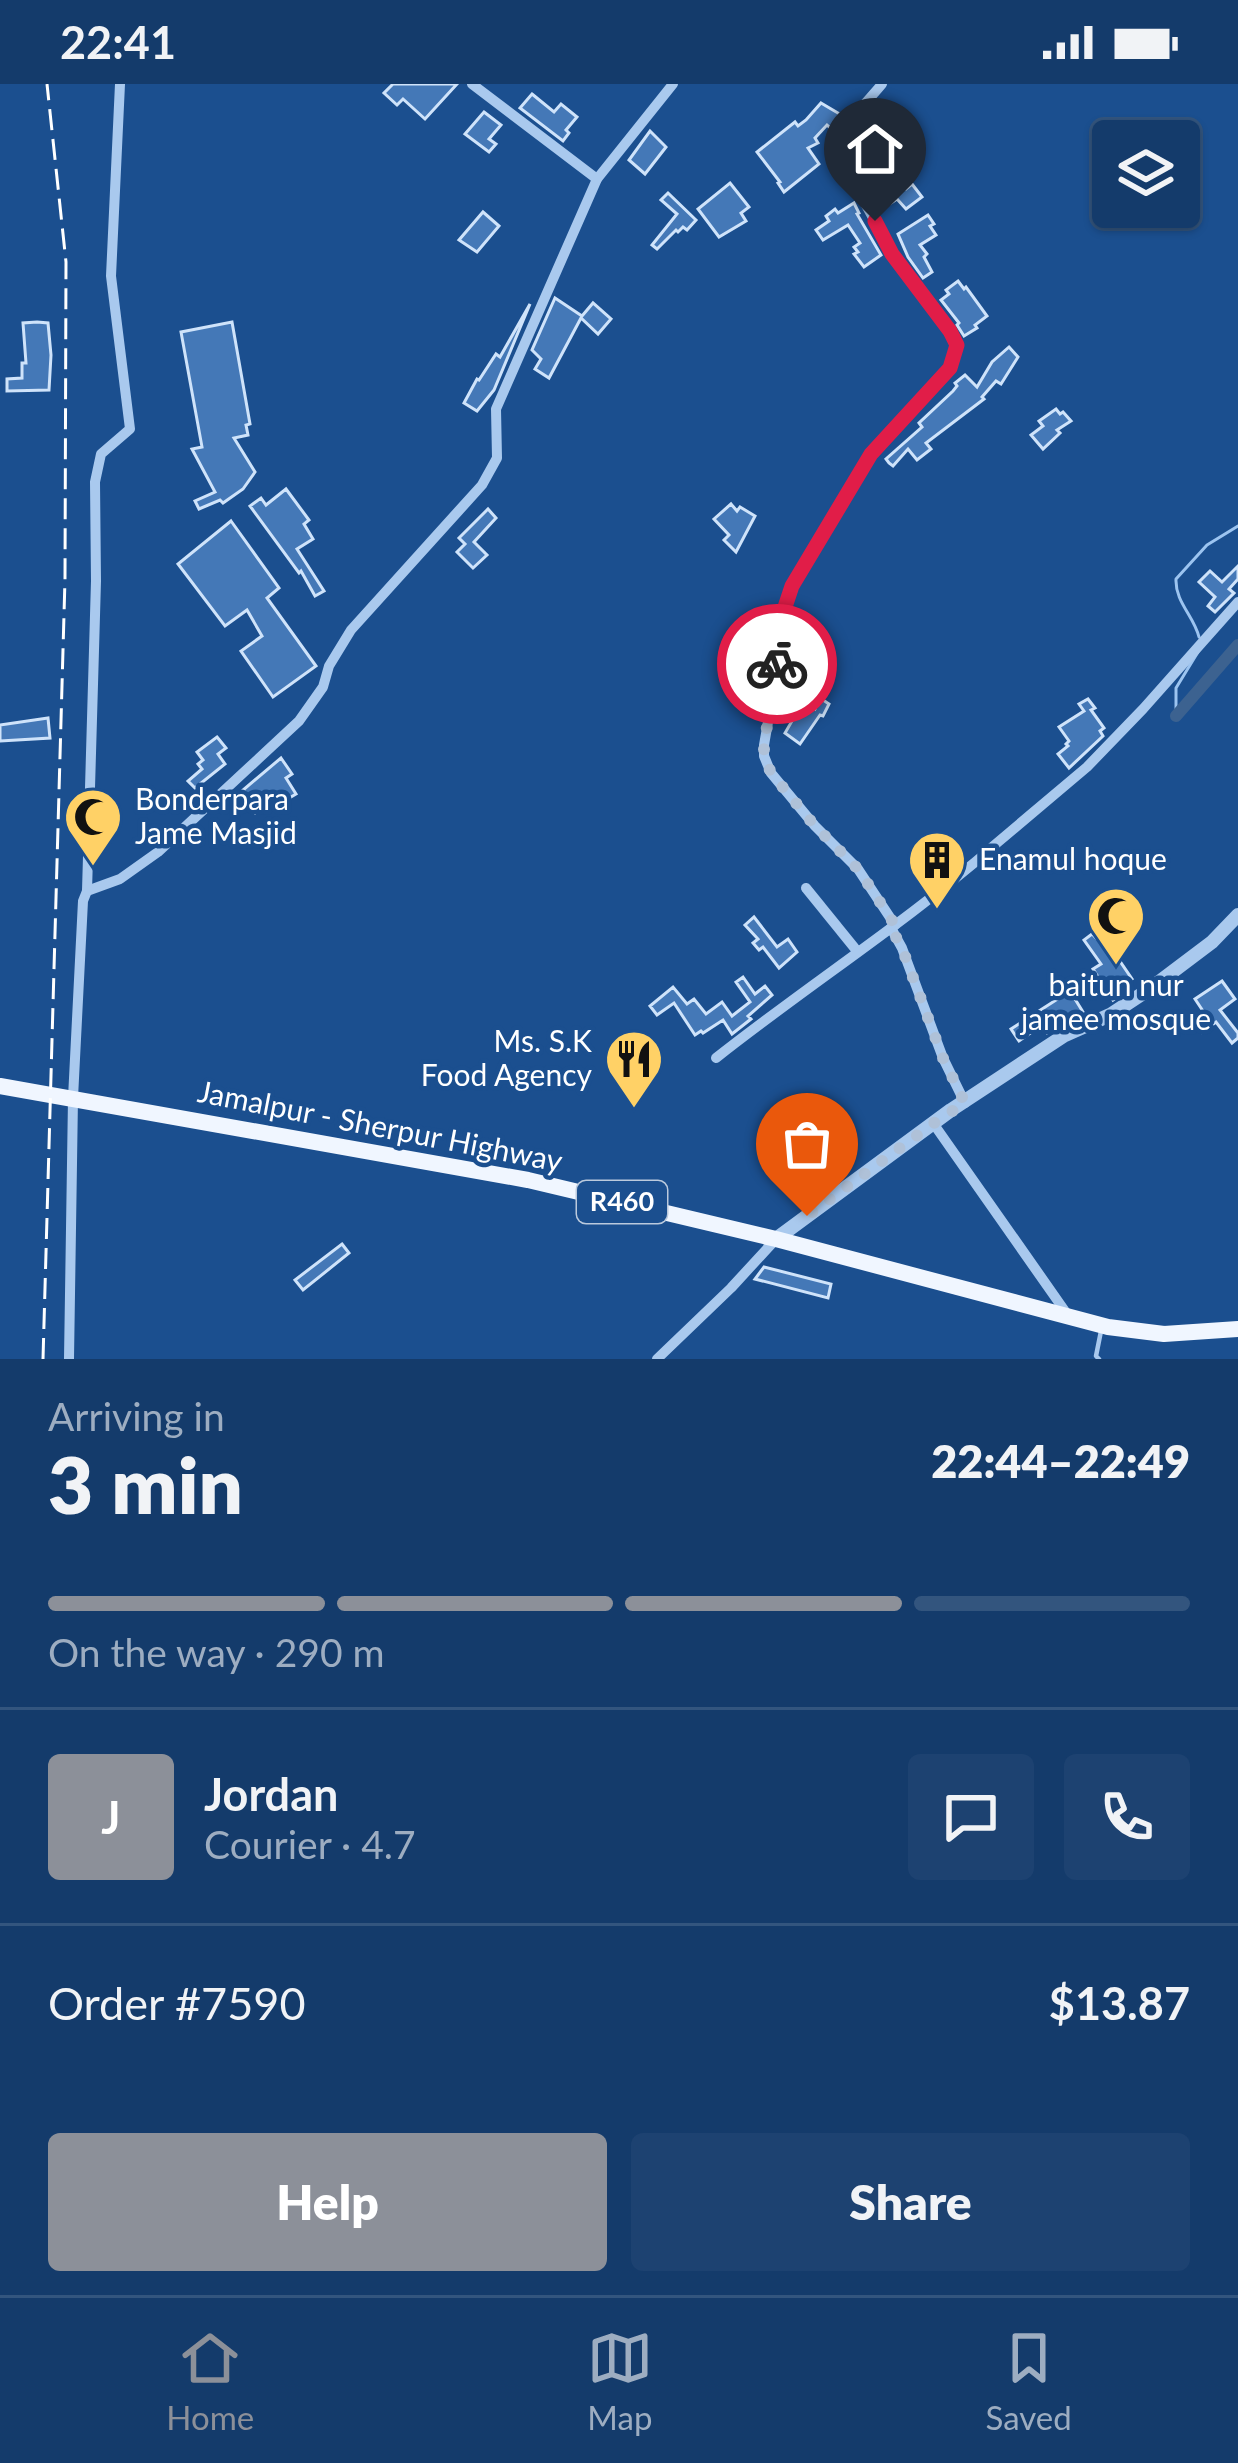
<!DOCTYPE html>
<meta charset="utf-8">
<style>
body{margin:0;font-family:Lato,sans-serif;background:#1d4271;color:#f1f3f6;height:100vh;display:flex;flex-direction:column;font-size:45px;white-space:nowrap}
*{box-sizing:border-box;margin:0}
p{font-size:39px;color:#9dadc1}
.icon{flex:none;width:66px;height:66px;fill:none;stroke:currentColor;stroke-width:2;stroke-linecap:round;stroke-linejoin:round}
.map{position:relative;height:1275px;overflow:hidden}
.drawer{display:flex;flex-direction:column;background:#143b6b;flex:1}
.drawer>*{flex:none}
.controls{position:absolute;left:1092px;top:36px;display:grid;gap:24px}
.controls a{display:grid;place-items:center;width:108px;height:108px;border-radius:12px;background:#143b6b;box-shadow:0 3px 9px #0004,0 0 0 3px #33557e;font-size:60px}
.pin{position:absolute;display:grid;place-items:center;width:102px;height:102px;color:#fff;margin:-123px -51px;border-radius:50% 50% 50% 0;rotate:-45deg;box-shadow:0 0 12px #0007}
.pin .icon{rotate:45deg}
.courier{position:absolute;display:grid;place-items:center;width:120px;height:120px;margin:-60px;border:9px solid #e11d48;border-radius:50%;background:#fff;color:#222;box-shadow:0 3px 15px #0007}
.overview em{font-style:normal;font-weight:800}
.overview div{display:flex;flex-direction:column-reverse}
.overview{display:flex;align-items:center;justify-content:space-between;height:204px;padding:0 48px}
h1{font-size:78px;font-weight:800;line-height:90px}
.bar{display:grid;grid-template-columns:repeat(4,1fr);gap:18px 12px;align-content:center;height:144px;padding:0 48px}
.bar i{height:15px;border-radius:9px;background:#33557e}
.bar .active{background:#8c9099}
.bar p{grid-column:span 4}
.line{display:flex;align-items:center;gap:30px;padding:0 48px;border-top:3px solid #33557e}
.line div{flex:1}
.round{display:grid;place-items:center;flex:none;width:126px;height:126px;border-radius:12px;background:#1d4271}
.primary-button{display:flex;gap:24px;margin-top:auto;padding:24px 48px}
.primary-button a{flex:1;height:138px;border-radius:12px;background:#8c9099;color:#fff;font-size:48px;font-weight:800;line-height:138px;text-align:center}
.primary-button a+a{background:#1d4271;color:#f1f3f6}
.status{display:flex;justify-content:space-between;align-items:center;height:84px;padding:0 60px;background:#143b6b;direction:ltr}
.status svg{height:33px;fill:currentColor}
.tabs{display:flex;justify-content:space-around;align-items:center;height:168px;border-top:3px solid #33557e;background:#143b6b;font-size:33px;color:#9dadc1}
.tabs a{display:grid;justify-items:center;gap:6px}
.tabs .active{color:#8c9099}
.map>svg:first-child{display:block}
.lines{fill:none;stroke-linecap:round;stroke-linejoin:round}
.stream{stroke:#9cc4f0;stroke-width:3}
.canal{stroke:#3c6290;stroke-width:12}
.building{fill:#4478b7;stroke:#cfe3fa;stroke-width:3}
.service{stroke:#a9c9ee;stroke-width:4.5}
.minor{stroke:#a9c9ee;stroke-width:10}
.tertiary{stroke:#a9c9ee;stroke-width:14}
.primary{stroke:#f0f6ff;stroke-width:16}
.rail{stroke:#fff;stroke-width:3;stroke-dasharray:21 9;stroke-linecap:butt}
.done{stroke:#afc1d8;stroke-width:12;stroke-dasharray:0 21.6}
.route{stroke:#e11d48;stroke-width:15}
.labels{text-anchor:middle;stroke-width:9;stroke-linejoin:round;paint-order:stroke}
.shield{fill:#1b4f8f;stroke:#bbcadd;stroke-width:3}
.shield-label{font-size:27px;font-weight:bold;fill:#fff}
.poi-label{font-size:30px;fill:#fff;stroke:#1b4f8f;text-anchor:start}
.street-label{font-size:30px;fill:#fff;stroke:#1b4f8f}
</style>
<div class="status"><b>22:41</b><svg viewBox="0 0 49 12"><path d="M0 12V9h3v3zM5 12V6h3v6zM10 12V3h3v9zM15 12V0h3v12zM26 1h20v11H26zM47 4h2v5h-2z"/></svg></div>
<div class="map">
<svg width="1238" height="1275" viewBox="0 0 1238 1275">
<rect width="100%" height="100%" fill="#1b4f8f"/>
<g class="lines">
<!-- stream -->
<g class="stream">
<path d="M1199,553C1194,532 1175,518 1176,495L1207,461L1238,442"/>
<polyline points="1176,632 1176,604 1198,568"/>
</g>
<!-- canal -->
<polyline class="canal" points="1176,632 1238,561"/>
</g>
<!-- building -->
<g class="building">
<polygon points="393,0 457,0 425,35 403,15 397,21 384,9"/>
<polygon points="532,10 554,28 561,20 577,33 566,46 569,49 563,57 520,24"/>
<polygon points="821,19 843,32 834,47 827,41 815,54 818,59 808,64 819,80 784,108 778,99 780,98 757,68 795,38 798,42 806,36"/>
<polygon points="484,28 501,41 489,55 496,60 489,68 465,50"/>
<polygon points="650,47 666,63 645,90 629,76"/>
<polygon points="885,80 906,105 912,100 922,113 906,125 897,115 882,125 865,99 881,90 877,86"/>
<polygon points="730,99 749,123 741,129 746,137 719,153 698,125"/>
<polygon points="668,109 696,136 687,146 683,143 678,148 676,146 657,165 652,161 677,130 661,116"/>
<polygon points="854,119 859,129 857,130 881,171 864,183 854,170 858,168 854,163 860,159 848,141 823,156 816,146 829,137 826,132 835,125 838,129"/>
<polygon points="483,128 499,142 477,168 459,156"/>
<polygon points="928,131 934,140 930,142 936,151 920,161 927,170 924,173 932,188 923,194 908,173 898,150"/>
<polygon points="958,197 964,205 966,203 987,232 975,241 977,244 964,252 957,241 959,239 941,216 949,210 946,206"/>
<polygon points="555,214 582,232 593,219 611,235 598,250 581,234 549,294 535,285 541,275 532,266"/>
<polygon points="530,220 494,306 477,327 464,319 477,295 479,296 496,270 500,273"/>
<polygon points="37,238 48,239 51,271 49,306 7,307 7,295 22,294 22,279 26,279 23,239"/>
<polygon points="232,238 250,340 246,341 248,351 234,354 255,388 243,405 223,419 220,416 199,425 195,417 215,408 192,365 202,363 181,248"/>
<polygon points="1009,263 1018,273 1001,300 996,297 982,313 984,315 926,359 931,365 917,376 908,365 893,382 889,379 886,375 922,343 919,339 953,307 957,302 955,299 965,291 977,303 992,278"/>
<polygon points="1056,325 1060,330 1063,328 1071,337 1057,346 1060,349 1043,365 1031,351 1043,342 1039,337"/>
<polygon points="286,405 309,436 304,440 313,455 297,465 324,507 315,512 301,487 299,489 250,422 261,414 266,421"/>
<polygon points="731,420 737,427 740,423 755,432 736,468 724,456 729,451 714,435"/>
<polygon points="488,425 496,434 474,458 487,471 473,484 457,468 465,460 459,454"/>
<polygon points="231,437 279,504 267,514 316,582 273,613 241,567 262,552 247,526 225,542 178,480"/>
<polygon points="1238,482 1238,495 1229,505 1234,509 1215,528 1208,522 1215,513 1199,498 1210,487 1222,498"/>
<polygon points="820,614 829,620 823,632 820,631 800,660 785,649 803,618 815,625"/>
<polygon points="1088,615 1095,624 1091,626 1104,644 1100,647 1103,652 1069,684 1058,670 1068,662 1066,660 1069,657 1059,643 1084,627 1079,620"/>
<polygon points="48,634 50,654 0,657 0,641"/>
<polygon points="217,653 226,664 218,670 225,680 195,704 188,697 202,685 198,680 203,676 197,668"/>
<polygon points="281,674 292,690 286,694 296,710 279,720 273,711 255,729 244,718 249,712 243,706"/>
<polygon points="754,833 777,863 788,855 797,868 779,884 763,863 759,866 753,859 758,855 745,841"/>
<polygon points="1092,850 1096,854 1102,851 1132,895 1128,898 1131,903 1113,916 1093,885 1101,880 1084,856"/>
<polygon points="743,893 755,910 765,902 772,911 748,932 751,935 732,950 723,936 703,949 701,947 695,951 674,919 657,931 650,922 673,903 687,920 694,915 706,930 722,918 732,932 750,918 736,898"/>
<polygon points="1222,897 1235,915 1220,926 1238,949 1238,954 1232,959 1216,938 1202,948 1195,937 1205,930 1195,915"/>
<polygon points="1070,907 1083,928 1047,949 1042,941 1019,957 1011,945"/>
<polygon points="342,1160 349,1169 303,1206 295,1196"/>
<polygon points="764,1183 831,1200 828,1214 755,1195"/>
</g>
<g class="lines">
<!-- service -->
<polyline class="service" points="1099,1275 1096,1272 1101,1247"/>
<!-- minor -->
<g class="minor">
<polyline points="472,0 597,95"/>
<path d="M882,0C867,19 835,46 839,72L893,170L950,247L957,261L950,284L870,370L792,502L781,532L777,587L764,661V672L771,689L815,742L858,785L895,841"/>
<polyline points="991,764 1087,683 1143,625 1238,518"/>
<polyline points="806,804 857,867"/>
<polyline points="87,807 120,795 158,768 299,637 323,603 329,582 351,546 482,401 497,374 496,325 597,95 673,0"/>
<polyline points="891,844 902,864 943,974 965,1019"/>
<path d="M716,974C807,902 905,839 993,763"/>
<polyline points="933,1039 1067,1230"/>
<polyline points="69,1275 73,1014 83,817 87,807 96,497 95,398 101,370 130,345 111,192 120,0"/>
<polyline points="657,1275 731,1204 776,1155"/>
</g>
<!-- tertiary -->
<polyline class="tertiary" points="776,1155 951,1026 1065,951 1110,931 1151,904 1212,858 1238,831"/>
<!-- primary -->
<polyline class="primary" points="0,1002 528,1096 776,1155 1108,1243 1164,1250 1238,1245"/>
<!-- rail -->
<polyline class="rail" points="43,1275 65,495 66,178 47,0"/>
</g>
<g class="lines">
<!-- done -->
<polyline class="done" points="777,580 764,661 764,672 771,689 815,742 858,785 895,841 891,844 902,864 943,974 965,1019 934,1039 807,1132"/>
<!-- route -->
<polyline class="route" points="777,580 782,532 792,502 871,370 950,284 957,261 950,247 892,170 875,137"/>
</g>
<!-- icons -->
<defs>
<symbol id="mosque-pin" viewBox="-11 -11 22 30"><path d="M0 17L-7.5 6A9.5 9.5 0 1 1 7.5 6Z" fill="#ffd166" stroke="#1b4f8f"/><path d="M3.5-4.9A6 6 0 1 0 3.5 4.9A5 5 0 1 1 3.5-4.9Z" fill="#111"/></symbol>
<symbol id="building-pin" viewBox="-11 -11 22 30"><path d="M0 17L-7.5 6A9.5 9.5 0 1 1 7.5 6Z" fill="#ffd166" stroke="#1b4f8f"/><path d="M-4-6H4V6H1V3H-1V6H-4ZM-2.5-4.3h1.7v1.8h-1.7ZM.8-4.3h1.7v1.8H.8ZM-2.5-1h1.7V.8h-1.7ZM.8-1h1.7V.8H.8Z" fill="#111"/></symbol>
<symbol id="restaurant-pin" viewBox="-11 -11 22 30"><path d="M0 17L-7.5 6A9.5 9.5 0 1 1 7.5 6Z" fill="#ffd166" stroke="#1b4f8f"/><path d="M-5-6h1v4h1v-4h1v4h1v-4h1v5L-1.5 .5V6h-2V.5L-5-1ZM5-6V6H3V1.5H1.5Q1.5-4 5-6Z" fill="#111"/></symbol>
</defs>
<g fill-rule="evenodd">
<use href="#mosque-pin" x="60" y="700" width="66" height="90"/>
<use href="#building-pin" x="904" y="743" width="66" height="90"/>
<use href="#mosque-pin" x="1083" y="799" width="66" height="90"/>
<use href="#restaurant-pin" x="601" y="942" width="66" height="90"/>
</g>
<g class="labels">
<!-- shield labels -->
<rect class="shield" x="577" y="1097" width="90" height="42" rx="9"/>
<g class="shield-label">
<text x="622" y="1127">R460</text>
</g>
<!-- poi labels -->
<g class="poi-label">
<text x="135" y="726">Bonderpara<tspan x="135" dy="34">Jame Masjid</tspan></text>
<text x="979" y="786">Enamul hoque</text>
<text x="1116" y="912" text-anchor="middle">baitun nur<tspan x="1116" dy="34">jamee mosque</tspan></text>
<text x="592" y="968" text-anchor="end">Ms. S.K<tspan x="592" dy="34">Food Agency</tspan></text>
</g>
<!-- street labels -->
<g class="street-label">
<text transform="translate(380 1043) rotate(11)" y="10">Jamalpur - Sherpur Highway</text>
</g>
</g>
</svg>
<div class="controls">
<a><svg class="icon" aria-label="layers" viewBox="0 0 24 24"><path d="M12 4l9 5-9 5-9-5zM3 14l9 5 9-5"/></svg></a>
</div>
<div class="pin" style="left:807px;top:1132px;background:#ea580c"><svg class="icon" aria-label="bag" viewBox="0 0 24 24"><path d="M5 8h14l-1 12H6zM9 8a3 3 0 0 1 6 0"/></svg></div>
<div class="pin" style="left:875px;top:137px;background:#1f2937"><svg class="icon" aria-label="home" viewBox="0 0 24 24"><path d="M3 11l9-7 9 7M6 9v11h12V9"/></svg></div>
<div class="courier" style="left:777px;top:580px"><svg class="icon" aria-label="bike" viewBox="0 0 24 24"><circle cx="6" cy="16" r="4"/><circle cx="18" cy="16" r="4"/><path d="M6 16l4-8h5l3 8M10 8l3 8H6M13 5h3"/></svg></div>
</div>
<section class="drawer">
<div class="overview"><div><h1>3 min</h1><p>Arriving in</p></div><em>22:44–22:49</em></div>
<div class="bar"><i class="active"></i><i class="active"></i><i class="active"></i><i></i><p>On the way · 290 m</p></div>
<div class="line" style="height:216px"><b class="round" style="background:#8c9099;color:#fff">J</b><div><b>Jordan</b><p>Courier · 4.7</p></div><a class="round"><svg class="icon" aria-label="chat" viewBox="0 0 24 24"><path d="M4 5h16v11H9l-5 4z"/></svg></a><a class="round"><svg class="icon" aria-label="phone" viewBox="0 0 24 24"><path d="M5 4h4l2 5-3 2q2 4 5 5l2-3 5 2v4C11 20 4 13 5 4z"/></svg></a></div>
<div class="line" style="height:156px"><div>Order #7590</div><b>$13.87</b></div>
<div class="primary-button"><a>Help</a><a>Share</a></div>
</section>
<nav class="tabs">
<a class="active"><svg class="icon" aria-label="home" viewBox="0 0 24 24"><path d="M3 11l9-7 9 7M6 9v11h12V9"/></svg>Home</a>
<a><svg class="icon" aria-label="map" viewBox="0 0 24 24"><path d="M3 6l6-2 6 2 6-2v14l-6 2-6-2-6 2zM9 4v14M15 6v14"/></svg>Map</a>
<a><svg class="icon" aria-label="saved" viewBox="0 0 24 24"><path d="M7 4h10v16l-5-4-5 4z"/></svg>Saved</a>
</nav>
